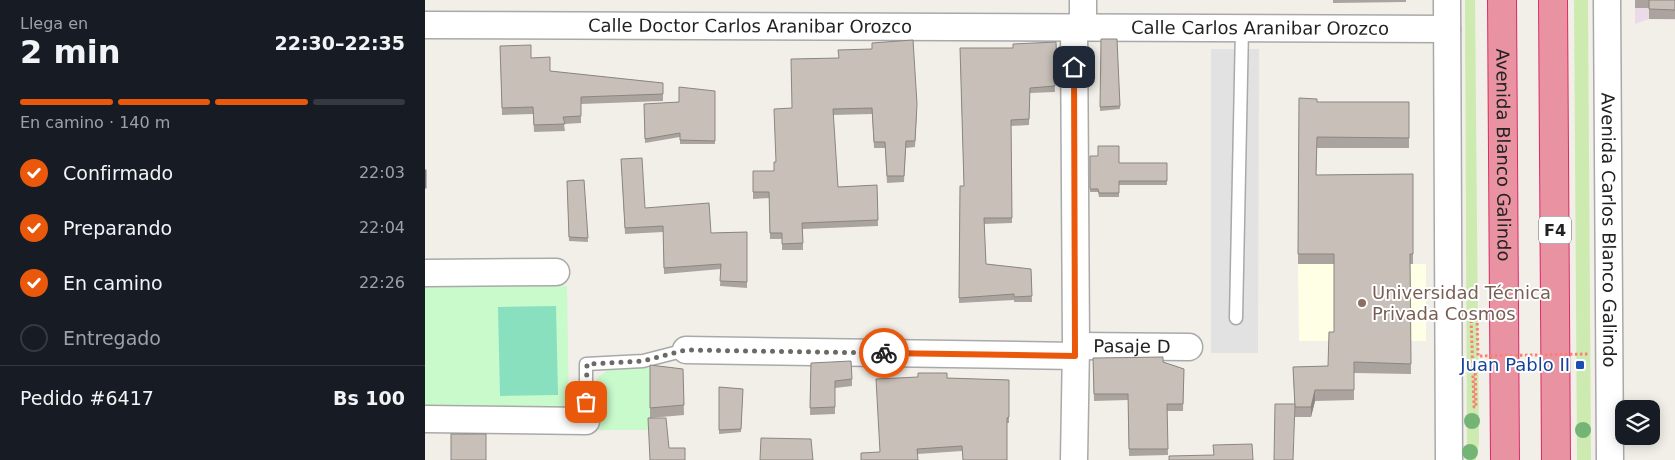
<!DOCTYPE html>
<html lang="es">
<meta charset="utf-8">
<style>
body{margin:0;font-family:"DejaVu Sans",sans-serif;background:#242831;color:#f1f3f6;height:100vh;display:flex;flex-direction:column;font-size:19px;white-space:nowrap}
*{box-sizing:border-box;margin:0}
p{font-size:16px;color:#9ea1a6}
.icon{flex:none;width:28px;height:28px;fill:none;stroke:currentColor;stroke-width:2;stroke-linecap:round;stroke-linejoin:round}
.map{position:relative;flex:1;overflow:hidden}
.sheet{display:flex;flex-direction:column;background:#171b24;width:425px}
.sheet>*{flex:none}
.tools{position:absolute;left:1190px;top:400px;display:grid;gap:10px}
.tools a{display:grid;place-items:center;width:45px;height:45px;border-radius:10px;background:#171b24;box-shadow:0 2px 12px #0003;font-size:25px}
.pin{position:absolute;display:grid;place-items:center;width:42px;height:42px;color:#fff;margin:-21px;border-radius:10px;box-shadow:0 2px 8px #0006}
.courier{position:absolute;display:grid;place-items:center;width:50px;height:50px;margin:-25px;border:4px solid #ea580c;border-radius:50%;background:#fff;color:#222;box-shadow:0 1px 6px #0007}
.head em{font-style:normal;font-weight:600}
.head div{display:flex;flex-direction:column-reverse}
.head{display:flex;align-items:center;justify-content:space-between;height:85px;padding:0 20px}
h1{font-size:32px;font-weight:600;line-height:38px}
.bar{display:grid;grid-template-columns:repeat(4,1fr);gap:8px 5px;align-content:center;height:60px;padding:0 20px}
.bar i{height:6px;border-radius:4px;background:#363941}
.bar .on{background:#ea580c}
.bar p{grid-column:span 4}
.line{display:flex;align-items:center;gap:12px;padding:0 20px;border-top:1px solid #363941}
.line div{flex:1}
ol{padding:0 20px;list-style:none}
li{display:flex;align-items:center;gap:15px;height:55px}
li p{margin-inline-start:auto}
li .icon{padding:5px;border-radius:50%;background:#ea580c;color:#fff;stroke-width:4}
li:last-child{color:#9ea1a6}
li i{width:28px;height:28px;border:2px solid #363941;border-radius:50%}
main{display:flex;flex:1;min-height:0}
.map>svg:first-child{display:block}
.industrial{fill:#ebdbe8}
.education{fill:#ffffe5}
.grass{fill:#cdebb0}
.park{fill:#c8facc}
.pitch{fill:#88e0be}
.parking{fill:#e2e2e2}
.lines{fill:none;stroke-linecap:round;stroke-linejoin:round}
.lane-casing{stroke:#a9a9a9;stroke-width:15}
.street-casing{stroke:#a9a9a9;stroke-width:29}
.highway-casing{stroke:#dc2a67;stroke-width:30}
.lane{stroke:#fff;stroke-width:12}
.street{stroke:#fff;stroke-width:26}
.highway{stroke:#e892a2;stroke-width:28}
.path-bridge{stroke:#fa8072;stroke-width:3;stroke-dasharray:2.5 2.5;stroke-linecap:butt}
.tree{fill:#74b475}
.wall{fill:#aba49e}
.shaded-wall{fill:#8b8681}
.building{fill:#c7bfb8;stroke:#8b8681}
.done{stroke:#6b6a68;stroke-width:5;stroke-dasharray:0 9}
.route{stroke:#ea580c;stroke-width:6}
.education-dot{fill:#8d6e63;stroke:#fff;stroke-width:2}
.transit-dot{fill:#1a4fb4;stroke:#fff;stroke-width:2}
.labels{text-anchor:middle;stroke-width:4;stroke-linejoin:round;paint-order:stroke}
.shield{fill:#fff;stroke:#646464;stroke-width:1}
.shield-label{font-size:16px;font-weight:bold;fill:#222}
.street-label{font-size:18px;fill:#222;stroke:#fff}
.education-label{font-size:18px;fill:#785e54;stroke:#fff;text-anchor:start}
.transit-label{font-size:18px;fill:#164399;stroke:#fff;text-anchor:end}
</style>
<main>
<section class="sheet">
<div class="head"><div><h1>2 min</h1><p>Llega en</p></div><em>22:30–22:35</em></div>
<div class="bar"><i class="on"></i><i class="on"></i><i class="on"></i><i></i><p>En camino · 140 m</p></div>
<ol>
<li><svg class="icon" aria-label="check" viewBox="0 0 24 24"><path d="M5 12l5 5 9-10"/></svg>Confirmado<p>22:03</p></li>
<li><svg class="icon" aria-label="check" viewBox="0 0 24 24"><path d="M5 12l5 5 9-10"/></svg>Preparando<p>22:04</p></li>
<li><svg class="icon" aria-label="check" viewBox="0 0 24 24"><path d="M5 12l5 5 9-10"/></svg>En camino<p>22:26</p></li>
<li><i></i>Entregado</li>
</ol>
<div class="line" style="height:65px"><div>Pedido #6417</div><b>Bs 100</b></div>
</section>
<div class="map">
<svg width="1250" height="460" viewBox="0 0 1250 460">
<rect width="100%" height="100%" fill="#f2efe9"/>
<!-- industrial -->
<polygon class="industrial" points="1210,0 1250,0 1250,20 1224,19 1210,24"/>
<!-- education -->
<polygon class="education" points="873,264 1001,264 1001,341 874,341"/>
<!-- grass -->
<g class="grass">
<polygon points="1040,0 1050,0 1054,442 1051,460 1042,460"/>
<polygon points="1149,0 1163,0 1166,460 1152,460"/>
</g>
<!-- park -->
<g class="park">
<polygon points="0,284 142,286 144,411 0,408"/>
<polygon points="186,368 225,368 225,430 169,430 169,389 173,377"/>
</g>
<!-- pitch -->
<polygon class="pitch" points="131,306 133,395 75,396 73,307"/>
<!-- parking -->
<polygon class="parking" points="786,49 834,49 833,353 786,353"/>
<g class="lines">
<defs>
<g id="lane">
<polyline points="811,318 817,28"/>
<polyline points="161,421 161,364 218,361 261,350"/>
</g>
<g id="street">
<polyline points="658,0 658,27"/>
<polyline points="1022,0 1024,460"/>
<path id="s1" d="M1182,0L1185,460"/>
<path id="s2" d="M0,25L1022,29"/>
<polyline points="649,27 651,346 649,460"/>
<polyline points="0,273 131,272"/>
<path id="s3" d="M651,346L764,347"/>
<polyline points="261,350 650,356"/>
<polyline points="0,419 161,421"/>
</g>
<g id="highway">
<path id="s4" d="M1077,0L1080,460"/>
<polyline points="1128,0 1131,460"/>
</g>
</defs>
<!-- lane casing -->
<use href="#lane" class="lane-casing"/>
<!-- street casing -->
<use href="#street" class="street-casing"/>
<!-- highway casing -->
<use href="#highway" class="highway-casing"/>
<!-- lane -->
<use href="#lane" class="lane"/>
<!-- street -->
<use href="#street" class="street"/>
<!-- highway -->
<use href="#highway" class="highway"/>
<!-- path-bridge -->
<polyline class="path-bridge" points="1050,363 1051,407 1049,407 1046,316 1052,316 1053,356 1164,354"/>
</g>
<!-- trees -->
<g class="tree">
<circle cx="1047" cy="421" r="8"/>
<circle cx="1158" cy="430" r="8"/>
<circle cx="1045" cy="452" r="8"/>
</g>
<!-- wall -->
<g class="wall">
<polygon points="908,0 981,0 981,2 908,3"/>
<polygon points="1210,0 1250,0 1250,19 1224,19 1224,8 1210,8"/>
<polygon points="692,39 695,109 675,111 675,107"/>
<polygon points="447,43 492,111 490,147 481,148 479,182 462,183 460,148 449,148 447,114 408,115 413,187 452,185 453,226 378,229 378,250 357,250 357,239 345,239 344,198 328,199 328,171 349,171 351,162 413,58 447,49"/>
<polygon points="75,46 106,58 125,71 238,83 238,101 156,104 156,123 139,124 140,131 109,132 108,114 77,115"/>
<polygon points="535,48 632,73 629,75 630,92 605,93 604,125 586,126 587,223 559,224 561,264 606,269 607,302 589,302 589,300 534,303 535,186 539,186"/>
<polygon points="290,91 290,144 255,144 255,137 220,143 219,104 254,102"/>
<polygon points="874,98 892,102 984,102 984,148 892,148 891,175 988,174 988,264 985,264 986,374 929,373 929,400 890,401 886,417 870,417 868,367 903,366 909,332 909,264 873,264"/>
<polygon points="665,156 694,163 742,163 742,185 694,185 694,197 674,197 673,192 665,192"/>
<polygon points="196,159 220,208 286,233 322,232 322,288 295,286 296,269 239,274 238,232 200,234"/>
<polygon points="159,180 163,242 144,241 142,181"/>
<polygon points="668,358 738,362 759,369 758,411 742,411 743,455 704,456 703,400 669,401"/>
<polygon points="386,363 427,379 427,386 410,388 410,414 385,415"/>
<polygon points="225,365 258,369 259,415 225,418"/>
<polygon points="522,378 584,380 584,423 582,423 537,451 493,454 455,452"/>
<polygon points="294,387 318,389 316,432 294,434"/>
</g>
<!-- shaded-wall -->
<g class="shaded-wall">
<polygon points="632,67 632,73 629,75 629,69"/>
<polygon points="890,390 890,401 886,417 886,407"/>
</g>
<!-- building -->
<g class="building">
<polygon points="1224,0 1250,0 1250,10 1224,9"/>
<polygon points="676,39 692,39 695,106 675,107"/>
<polygon points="488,40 492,104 490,141 481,141 479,176 462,176 460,142 449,142 447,108 408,109 413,187 452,185 453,220 377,223 378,243 357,244 357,233 345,233 344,192 328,192 328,171 349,171 349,162 351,162 349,109 367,108 366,59 414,58 413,50 447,49 447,43"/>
<polygon points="631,42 632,67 629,69 630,86 605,88 604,119 586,120 587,218 559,218 561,264 606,269 607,296 589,297 589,294 534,298 535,186 539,186 535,48 588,48 588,44"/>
<polygon points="106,45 106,58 125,57 125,71 238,83 238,94 156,97 156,116 138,117 140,124 109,125 108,107 77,108 75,46"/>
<polygon points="254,87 290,91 290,141 255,140 255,133 220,139 219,104 254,102"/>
<polygon points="874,98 892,99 892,102 984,102 984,138 892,137 891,175 988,174 988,254 985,254 986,364 929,362 929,390 890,390 886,407 870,407 868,367 903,366 904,332 909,332 909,254 873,254"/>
<polygon points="673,146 694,146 694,163 742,163 742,181 694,181 694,193 674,193 673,189 665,189 665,156 673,156"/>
<polygon points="217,158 220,208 284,203 286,233 322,232 322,282 295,281 296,264 239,268 238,226 200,228 196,159"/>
<rect x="0" y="170" width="1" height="18"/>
<polygon points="159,180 163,238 144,237 142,181"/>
<polygon points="738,357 738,362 759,369 758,404 742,404 743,449 704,449 703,394 669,394 668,358"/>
<polygon points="426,361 427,379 410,381 410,407 385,408 386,363"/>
<polygon points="225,365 258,369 259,405 225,408"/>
<polygon points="493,373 522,373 522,378 584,380 584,417 582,418 582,460 538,460 537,446 492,449 493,460 436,460 436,453 455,452 451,379 493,377"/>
<polygon points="294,387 318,389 316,429 294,430"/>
<polygon points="850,404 870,404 868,460 849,460"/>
<polygon points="223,418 241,418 244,448 260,448 260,460 225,460"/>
<rect x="26" y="434" width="35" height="26"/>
<polygon points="336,438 386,439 388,460 335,460"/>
<polygon points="827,444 828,460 744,460 744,456 789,455 788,445"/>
</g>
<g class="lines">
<!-- done -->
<polyline class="done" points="161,402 162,364 218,361 261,350 459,353"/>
<!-- route -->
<polyline class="route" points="459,353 650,356 649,67"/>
</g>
<!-- markers -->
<circle class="education-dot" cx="937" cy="303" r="5"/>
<rect class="transit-dot" x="1150" y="360" width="10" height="10" rx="2.5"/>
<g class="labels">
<!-- shield labels -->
<rect class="shield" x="1114" y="216.5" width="32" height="27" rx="4"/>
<g class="shield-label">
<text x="1130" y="236">F4</text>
</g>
<!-- street labels -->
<g class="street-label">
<text dy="6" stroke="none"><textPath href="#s2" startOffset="325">Calle Doctor Carlos Aranibar Orozco</textPath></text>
<text dy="6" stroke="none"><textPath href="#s2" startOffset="835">Calle Carlos Aranibar Orozco</textPath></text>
<text dy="6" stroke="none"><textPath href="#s4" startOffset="155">Avenida Blanco Galindo</textPath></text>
<text dy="6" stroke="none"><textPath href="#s1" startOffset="230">Avenida Carlos Blanco Galindo</textPath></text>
<text dy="6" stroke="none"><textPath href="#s3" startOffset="56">Pasaje D</textPath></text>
</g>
<!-- education labels -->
<g class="education-label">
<text x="947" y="299">Universidad Técnica<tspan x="947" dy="21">Privada Cosmos</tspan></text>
</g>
<!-- transit labels -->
<g class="transit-label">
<text x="1145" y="371">Juan Pablo II</text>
</g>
</g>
</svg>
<div class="tools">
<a><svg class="icon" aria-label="layers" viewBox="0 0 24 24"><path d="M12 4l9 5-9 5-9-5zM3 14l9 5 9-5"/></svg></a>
</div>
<div class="pin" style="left:161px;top:402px;background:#ea580c"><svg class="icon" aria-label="bag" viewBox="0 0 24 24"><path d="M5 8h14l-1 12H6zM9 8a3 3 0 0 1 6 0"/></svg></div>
<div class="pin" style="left:649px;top:67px;background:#1f2937"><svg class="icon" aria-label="home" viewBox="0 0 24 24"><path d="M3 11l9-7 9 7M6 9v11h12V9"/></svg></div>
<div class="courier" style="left:459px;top:353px"><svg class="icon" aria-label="bike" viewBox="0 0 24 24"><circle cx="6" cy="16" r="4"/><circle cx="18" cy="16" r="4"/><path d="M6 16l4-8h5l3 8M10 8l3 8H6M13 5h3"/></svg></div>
</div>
</main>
